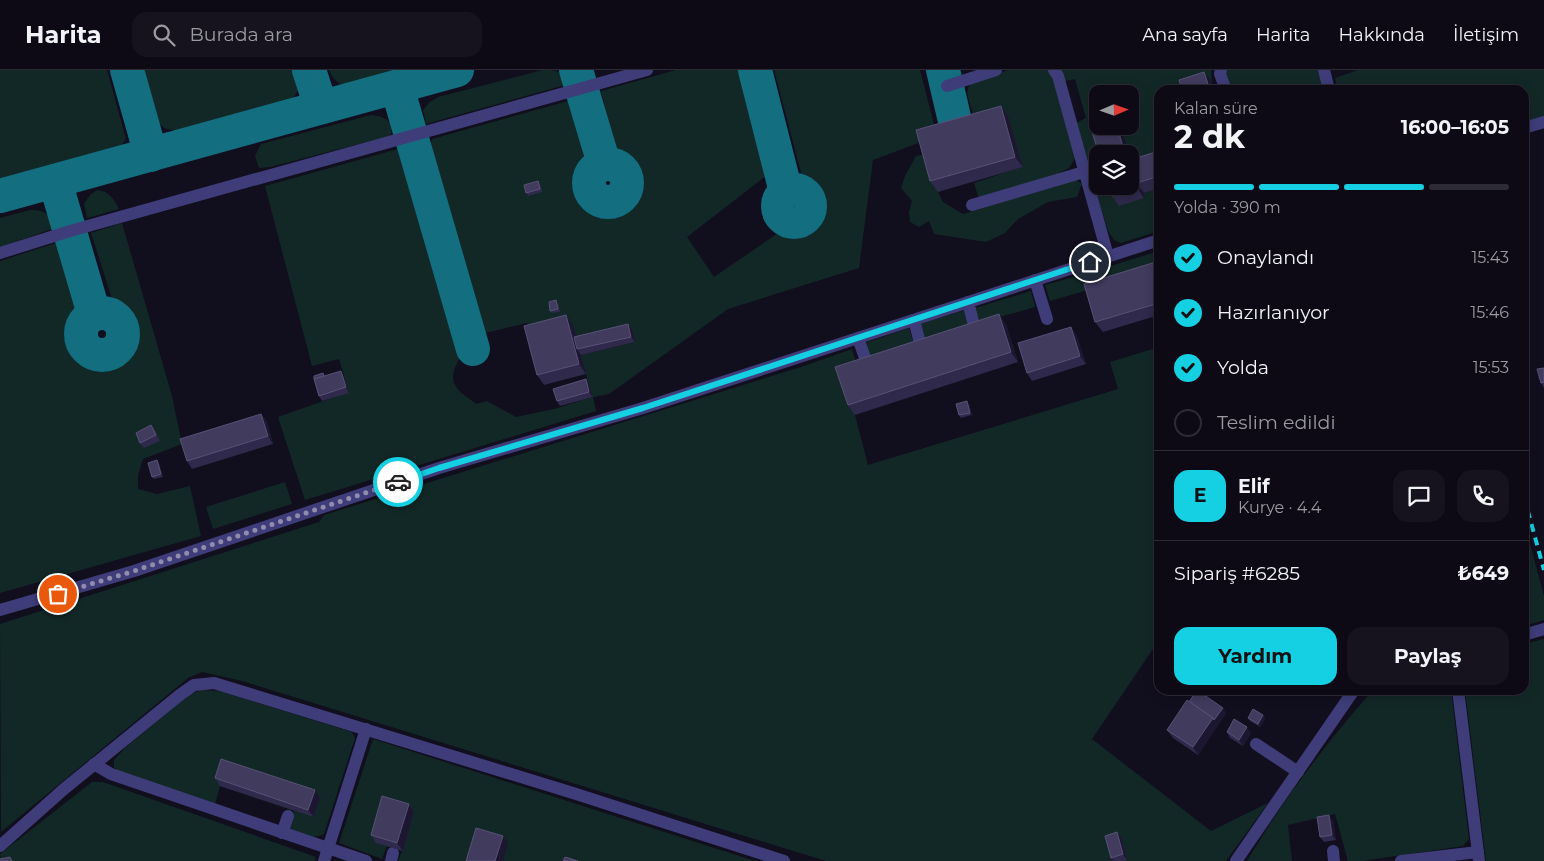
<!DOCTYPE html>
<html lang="tr">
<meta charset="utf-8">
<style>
body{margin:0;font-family:Montserrat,sans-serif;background:#16131f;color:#f1f3f6;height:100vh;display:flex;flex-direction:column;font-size:19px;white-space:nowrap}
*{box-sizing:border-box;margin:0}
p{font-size:16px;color:#9a9aa1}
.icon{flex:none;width:28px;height:28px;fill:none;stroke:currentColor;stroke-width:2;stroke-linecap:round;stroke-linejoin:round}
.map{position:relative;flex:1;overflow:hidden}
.drawer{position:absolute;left:1154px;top:15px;width:375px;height:610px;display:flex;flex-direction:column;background:#0d0a16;border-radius:15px;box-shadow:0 2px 12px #0003,0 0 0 1px #2d2b35}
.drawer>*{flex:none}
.needle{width:32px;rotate:88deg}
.tools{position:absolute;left:1089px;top:15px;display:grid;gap:10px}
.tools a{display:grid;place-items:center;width:50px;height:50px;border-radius:10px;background:#0d0a16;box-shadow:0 2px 12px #0003,0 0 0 1px #2d2b35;font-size:25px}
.pin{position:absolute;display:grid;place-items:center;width:42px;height:42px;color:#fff;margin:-21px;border:2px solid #fff;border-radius:50%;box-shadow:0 1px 5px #0007}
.courier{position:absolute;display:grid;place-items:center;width:50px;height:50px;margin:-25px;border:4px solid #15cfe2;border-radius:50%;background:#fff;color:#222;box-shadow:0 1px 6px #0007}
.summary em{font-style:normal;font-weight:700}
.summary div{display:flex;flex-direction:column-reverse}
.summary{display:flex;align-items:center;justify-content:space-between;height:85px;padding:0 20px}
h1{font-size:32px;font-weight:700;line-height:38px}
.bar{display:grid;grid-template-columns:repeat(4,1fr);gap:8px 5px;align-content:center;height:60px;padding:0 20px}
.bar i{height:6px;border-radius:4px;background:#2d2b35}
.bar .selected{background:#15cfe2}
.bar p{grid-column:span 4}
.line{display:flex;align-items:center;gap:12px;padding:0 20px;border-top:1px solid #2d2b35}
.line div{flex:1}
.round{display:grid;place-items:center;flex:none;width:52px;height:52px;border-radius:15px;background:#16131f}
ol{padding:0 20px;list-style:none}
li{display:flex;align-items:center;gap:15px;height:55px}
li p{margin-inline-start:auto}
li .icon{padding:5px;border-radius:50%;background:#15cfe2;color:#111;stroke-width:4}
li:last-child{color:#9a9aa1}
li i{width:28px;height:28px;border:2px solid #2d2b35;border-radius:50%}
.button{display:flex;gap:10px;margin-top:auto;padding:10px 20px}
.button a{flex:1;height:58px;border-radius:15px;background:#15cfe2;color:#111;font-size:20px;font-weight:700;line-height:58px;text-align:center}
.button a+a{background:#16131f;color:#f1f3f6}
header{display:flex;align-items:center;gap:30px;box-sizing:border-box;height:70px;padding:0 25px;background:#0d0a16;border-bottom:1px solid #2d2b35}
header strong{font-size:24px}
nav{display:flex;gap:28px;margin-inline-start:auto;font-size:18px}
.search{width:350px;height:45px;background:#16131f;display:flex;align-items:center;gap:12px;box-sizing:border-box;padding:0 18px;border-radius:15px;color:#9a9aa1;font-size:19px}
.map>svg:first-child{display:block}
.green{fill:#122827;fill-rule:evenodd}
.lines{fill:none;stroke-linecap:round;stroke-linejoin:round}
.taxiway{stroke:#136e80;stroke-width:34}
.minor{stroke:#3f3d79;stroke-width:12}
.rail{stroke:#15cfe2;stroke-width:4;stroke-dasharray:8 6;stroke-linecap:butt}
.wall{fill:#2f294b}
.shaded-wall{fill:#1c1631}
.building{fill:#413b5e;stroke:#585277}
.done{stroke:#908cae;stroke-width:5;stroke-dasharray:0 9}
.route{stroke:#15cfe2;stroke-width:6}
</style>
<header>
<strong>Harita</strong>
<div class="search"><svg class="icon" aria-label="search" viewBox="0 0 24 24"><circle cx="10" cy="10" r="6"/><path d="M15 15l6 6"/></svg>Burada ara</div>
<nav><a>Ana sayfa</a><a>Harita</a><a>Hakkında</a><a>İletişim</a></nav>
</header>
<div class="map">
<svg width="1544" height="791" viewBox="0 0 1544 791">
<rect width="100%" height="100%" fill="#110e1e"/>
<!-- green -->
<g class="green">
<polygon points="0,0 107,0 126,69 117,82 0,111"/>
<polygon points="144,0 292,0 298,21 290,32 187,62 166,59 159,54"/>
<path d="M329,0H410L350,18C339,15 333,10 329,0Z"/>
<path d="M543,0C555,0 564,0 565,15L426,54L423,40L430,32L438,27Z"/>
<path d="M676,0H743L771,102L687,167L714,207L784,159C790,160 797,163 803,161C816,156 825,136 816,124C814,120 808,117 804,114L774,0H920L937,66L873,90L859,198L728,239L609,324L593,327L596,341L305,430L278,347L349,322L339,289L312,296L265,116L398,79L459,289C445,314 458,321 477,334L487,331L516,347L558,338L592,327L581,285L635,272L632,260L578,272L531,266L527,253L485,263L435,89L431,73L432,69L568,31L585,91L579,105L584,128L593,135L606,140L607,145L621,141V136L629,132L634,122V108L631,96L623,88V80L616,79L601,21Z"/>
<polygon points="1008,0 1048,0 1053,8 1075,88 1069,98 1057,104 979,129 974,113 1022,97 976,55 967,23 970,13 981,8"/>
<path d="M1060,0H1211L1212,12L1186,20H1159V93L1134,101L1123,65L1103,84H1098V116H1113L1144,128V123L1159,118V161L1121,173L1114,170L1108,161L1077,60L1076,54L1078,52L1086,48L1075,9L1065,11ZM1098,24H1130V56H1098Z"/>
<polygon points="1226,0 1318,0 1323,20 1233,20 1227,10"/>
<polygon points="1358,0 1544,0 1544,48 1524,53 1524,20 1338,20 1335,8"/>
<path d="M371,45C383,46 396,51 390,66L270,97L259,98L255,86L261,74Z"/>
<polygon points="927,84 938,122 943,132 963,144 1076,110 1082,114 1077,127 1048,132 1018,149 1005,163 986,172 934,164 929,151 919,157 910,152 909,142 912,131 901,118 905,106 916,86"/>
<path d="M97,120C109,121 113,128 119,139L87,148L84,134L90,125Z"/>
<path d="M30,140C45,139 50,145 55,158L0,177V148Z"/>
<polygon points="122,153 172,326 182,374 143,389 138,405 138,419 157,424 190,416 201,466 0,523 0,191 59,172 79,236 71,256 72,274 79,286 89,293 103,296 116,293 125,289 132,279 135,259 127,242 113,232 91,163"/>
<polygon points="1159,181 1159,198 1110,214 1104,198"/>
<polygon points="1084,204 1088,220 1050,231 1045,215"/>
<polygon points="1031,221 1035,237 979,253 975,238"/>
<polygon points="965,240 969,255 924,270 919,254"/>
<polygon points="909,258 914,274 870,288 865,273"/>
<polygon points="1159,277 1159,570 1092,669 1211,761 1268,733 1226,791 826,791 242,611 202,602 188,608 1,762 0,554 319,452 324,445 804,296 852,279 857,296 855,345 868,395 1118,319 1110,292"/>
<polygon points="285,412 292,434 213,459 206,437"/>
<polygon points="1524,452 1544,526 1544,550 1524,556"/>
<polygon points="1544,569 1544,791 1486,791 1465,620 1524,620 1524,574"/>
<path d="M201,620L219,621L352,662L355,668L324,764C313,771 301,763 289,758L294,741L220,716L215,734L118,701L114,697V690L125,678L189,625Z"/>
<path d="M1373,620H1451L1469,769L1463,776L1362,791H1348L1335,744L1288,755L1292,791H1247C1283,730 1326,673 1373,620Z"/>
<polygon points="373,669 755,791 398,791 402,781 387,776 382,789 339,773"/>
<polygon points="92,712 103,712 316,787 315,791 1,791 0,784"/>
</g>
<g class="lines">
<!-- taxiway -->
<g class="taxiway">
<polyline points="127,0 151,85"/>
<polyline points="309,0 321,37"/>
<polyline points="576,0 604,94"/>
<polyline points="755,0 786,122"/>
<polyline points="943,0 954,47"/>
<polyline points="397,17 473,279"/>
<circle cx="608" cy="113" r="19"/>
<polyline points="55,111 94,244"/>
<circle cx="794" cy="136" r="16"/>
<polyline points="0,126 457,0"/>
<circle cx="102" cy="264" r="21"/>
</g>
<!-- minor -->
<g class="minor">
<polyline points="1054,0 1058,6 1108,186"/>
<polyline points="1221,0 1220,4 1226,20"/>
<polyline points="1324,0 1329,20"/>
<polyline points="947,16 996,0"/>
<polyline points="1524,58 1544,52"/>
<polyline points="972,135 1084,102"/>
<polyline points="0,183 70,161 647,0"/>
<polyline points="1035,210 1047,249"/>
<polyline points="968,232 974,255"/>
<polyline points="914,250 920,273"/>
<polyline points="858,268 866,291"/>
<polyline points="0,540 134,501 439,398 643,338 1159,170"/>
<polyline points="1524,565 1544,559"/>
<polyline points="1458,620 1479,791"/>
<polyline points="1256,674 1298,702"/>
<polyline points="94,694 111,704 366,791"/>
<polyline points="282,763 288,746"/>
<polyline points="0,776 64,719 181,624 194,615 214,613 573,723 784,791"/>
<polyline points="1333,781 1334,791"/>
<polyline points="324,791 366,659"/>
<polyline points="391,791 393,783"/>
<polyline points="1236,791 1354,620"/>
<polyline points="1401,791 1478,782"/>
</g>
<!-- rail -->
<polyline class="rail" points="1524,427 1544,500"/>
</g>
<!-- wall -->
<g class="wall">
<polygon points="1001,36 1008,46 1023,97 938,122 930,111"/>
<polygon points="1159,81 1159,118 1144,123 1144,128 1119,136 1112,126 1131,89"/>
<polygon points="538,111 540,114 542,122 528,126 526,123"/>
<polygon points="1159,191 1159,245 1103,262 1095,252"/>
<polygon points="558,233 560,242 552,243 550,241"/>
<polygon points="628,254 632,259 635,272 581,285 586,304 544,315 537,305 573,255 576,266"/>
<polygon points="1006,254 1018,292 855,345 848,335"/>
<polygon points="1076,264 1086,294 1032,311 1027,303"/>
<polygon points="1544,298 1544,318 1541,313"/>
<polygon points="324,306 344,306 349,323 322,331 319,326"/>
<polygon points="586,309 589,315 593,327 560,336 557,331"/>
<polygon points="969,334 972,345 961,348 959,345"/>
<polygon points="261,344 267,352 273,374 192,399 187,391"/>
<polygon points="151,355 155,361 160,371 144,378 140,373"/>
<polygon points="157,390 159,393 163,407 154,409 152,407"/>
<polygon points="1189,632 1226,643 1198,685 1173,668 1167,660"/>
<polygon points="1263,645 1265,648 1260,657 1250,651 1248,648"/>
<polygon points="1227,662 1251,663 1243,676 1230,668"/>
<polygon points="215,708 320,728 314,747 220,716"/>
<polygon points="409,734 414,742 403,781 376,773 371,765"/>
<polygon points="1333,751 1336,770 1324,772 1320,767"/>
<polygon points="1117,762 1121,767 1127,790 1122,791 1114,791 1111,788"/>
</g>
<!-- shaded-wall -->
<g class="shaded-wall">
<polygon points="1204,2 1212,12 1214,20 1210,20"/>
<polygon points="1001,36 1008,46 1023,97 1015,87"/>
<polygon points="1117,56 1123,65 1129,84 1125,84"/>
<polygon points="1137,113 1144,123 1144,128 1137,118"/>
<polygon points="999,244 1006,254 1018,292 1011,282"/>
<polygon points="566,245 573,255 580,279 577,279 581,285 586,304 579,294"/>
<polygon points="628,254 632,259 635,272 631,267"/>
<polygon points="1071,257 1076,264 1086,294 1080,286"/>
<polygon points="341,301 344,306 349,323 346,317"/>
<polygon points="586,309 589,315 593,327 589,322"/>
<polygon points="967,331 969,334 972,345 970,343"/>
<polygon points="261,344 267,352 273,374 268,366"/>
<polygon points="157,390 159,393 163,407 161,404"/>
<polygon points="1223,638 1226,643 1198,685 1193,677 1213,648"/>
<polygon points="1263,645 1265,648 1260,657 1258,654"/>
<polygon points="1247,657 1251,663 1243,676 1239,670"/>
<polygon points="315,720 320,728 314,747 308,740"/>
<polygon points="409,734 414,742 403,781 397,773"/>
<polygon points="1329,745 1333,751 1336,770 1332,765"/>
<polygon points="1117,762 1121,767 1127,790 1123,784"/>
<polygon points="503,766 508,774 503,791 495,791"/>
</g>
<!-- building -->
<g class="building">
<polygon points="1204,2 1210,20 1182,20 1179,10"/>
<polygon points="1001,36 1015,87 930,111 916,60"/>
<polygon points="1111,56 1117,56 1125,84 1099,84 1092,62"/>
<polygon points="1159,81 1159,106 1137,113 1137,118 1112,126 1109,116 1130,116 1130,90"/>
<polygon points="538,111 540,119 526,123 524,115"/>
<polygon points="1159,191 1159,233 1095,252 1084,214"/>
<polygon points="556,230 558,239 550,241 549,232"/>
<polygon points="999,244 1011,282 848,335 835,297"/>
<polygon points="566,245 579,294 537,305 524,256"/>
<polygon points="628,254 631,267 577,279 574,267"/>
<polygon points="1071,257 1080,286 1027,303 1018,273"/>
<polygon points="1544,298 1544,312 1541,313 1537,299"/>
<polygon points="341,301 346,317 319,326 314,309"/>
<polygon points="323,303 324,306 314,309 314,306"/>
<polygon points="586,309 589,322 557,331 553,319"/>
<polygon points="967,331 970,343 959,345 956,334"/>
<polygon points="261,344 268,366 187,391 180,369"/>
<polygon points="151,355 156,365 140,373 136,363"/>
<polygon points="157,390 161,404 152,407 148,393"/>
<polygon points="1197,620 1223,638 1214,650 1213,648 1189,632"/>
<polygon points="1187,630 1213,648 1193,677 1167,660"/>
<polygon points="1253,639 1263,645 1258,654 1248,648"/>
<polygon points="1234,649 1247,657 1239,670 1227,662"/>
<polygon points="221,689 315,720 308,740 215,708"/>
<polygon points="382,726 409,734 397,773 371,765"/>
<polygon points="1329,745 1332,765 1320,767 1317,747"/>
<polygon points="476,758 503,766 495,791 466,791"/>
<polygon points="1117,762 1123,784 1111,788 1105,766"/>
<polygon points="10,787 12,791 0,791 0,789"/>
<polygon points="565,787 578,791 563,791"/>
</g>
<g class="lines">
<!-- done -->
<polyline class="done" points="58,524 134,501 398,412"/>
<!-- route -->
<polyline class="route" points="398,412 439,398 643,338 1090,192"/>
</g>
</svg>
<div class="tools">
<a><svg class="needle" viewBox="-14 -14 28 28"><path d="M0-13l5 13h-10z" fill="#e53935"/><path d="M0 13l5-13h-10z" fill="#9a9aa1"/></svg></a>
<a><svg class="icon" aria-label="layers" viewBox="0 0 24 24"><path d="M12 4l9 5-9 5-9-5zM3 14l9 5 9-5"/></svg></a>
</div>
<div class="pin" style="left:58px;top:524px;background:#ea580c"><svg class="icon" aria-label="bag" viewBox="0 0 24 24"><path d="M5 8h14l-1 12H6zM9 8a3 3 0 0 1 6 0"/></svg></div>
<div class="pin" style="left:1090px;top:192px;background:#1f2937"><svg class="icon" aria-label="home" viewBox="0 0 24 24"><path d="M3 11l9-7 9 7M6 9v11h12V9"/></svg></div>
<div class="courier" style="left:398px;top:412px"><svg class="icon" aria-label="car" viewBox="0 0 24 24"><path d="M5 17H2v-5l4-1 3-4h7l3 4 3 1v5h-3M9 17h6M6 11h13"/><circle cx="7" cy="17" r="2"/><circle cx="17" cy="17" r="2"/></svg></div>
<section class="drawer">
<div class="summary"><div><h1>2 dk</h1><p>Kalan süre</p></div><em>16:00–16:05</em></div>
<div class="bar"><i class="selected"></i><i class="selected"></i><i class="selected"></i><i></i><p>Yolda · 390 m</p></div>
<ol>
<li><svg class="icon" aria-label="check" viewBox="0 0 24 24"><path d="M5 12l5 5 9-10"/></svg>Onaylandı<p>15:43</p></li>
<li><svg class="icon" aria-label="check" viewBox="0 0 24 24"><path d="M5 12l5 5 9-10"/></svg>Hazırlanıyor<p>15:46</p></li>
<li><svg class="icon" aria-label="check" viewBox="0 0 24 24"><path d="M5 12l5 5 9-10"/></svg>Yolda<p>15:53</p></li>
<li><i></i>Teslim edildi</li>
</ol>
<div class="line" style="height:90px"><b class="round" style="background:#15cfe2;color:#111">E</b><div><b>Elif</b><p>Kurye · 4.4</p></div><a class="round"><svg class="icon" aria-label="chat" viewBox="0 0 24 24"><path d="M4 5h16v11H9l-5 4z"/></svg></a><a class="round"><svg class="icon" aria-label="phone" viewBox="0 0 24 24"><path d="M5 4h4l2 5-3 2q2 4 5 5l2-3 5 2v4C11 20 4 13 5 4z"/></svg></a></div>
<div class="line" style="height:65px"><div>Sipariş #6285</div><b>₺649</b></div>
<div class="button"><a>Yardım</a><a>Paylaş</a></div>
</section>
</div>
